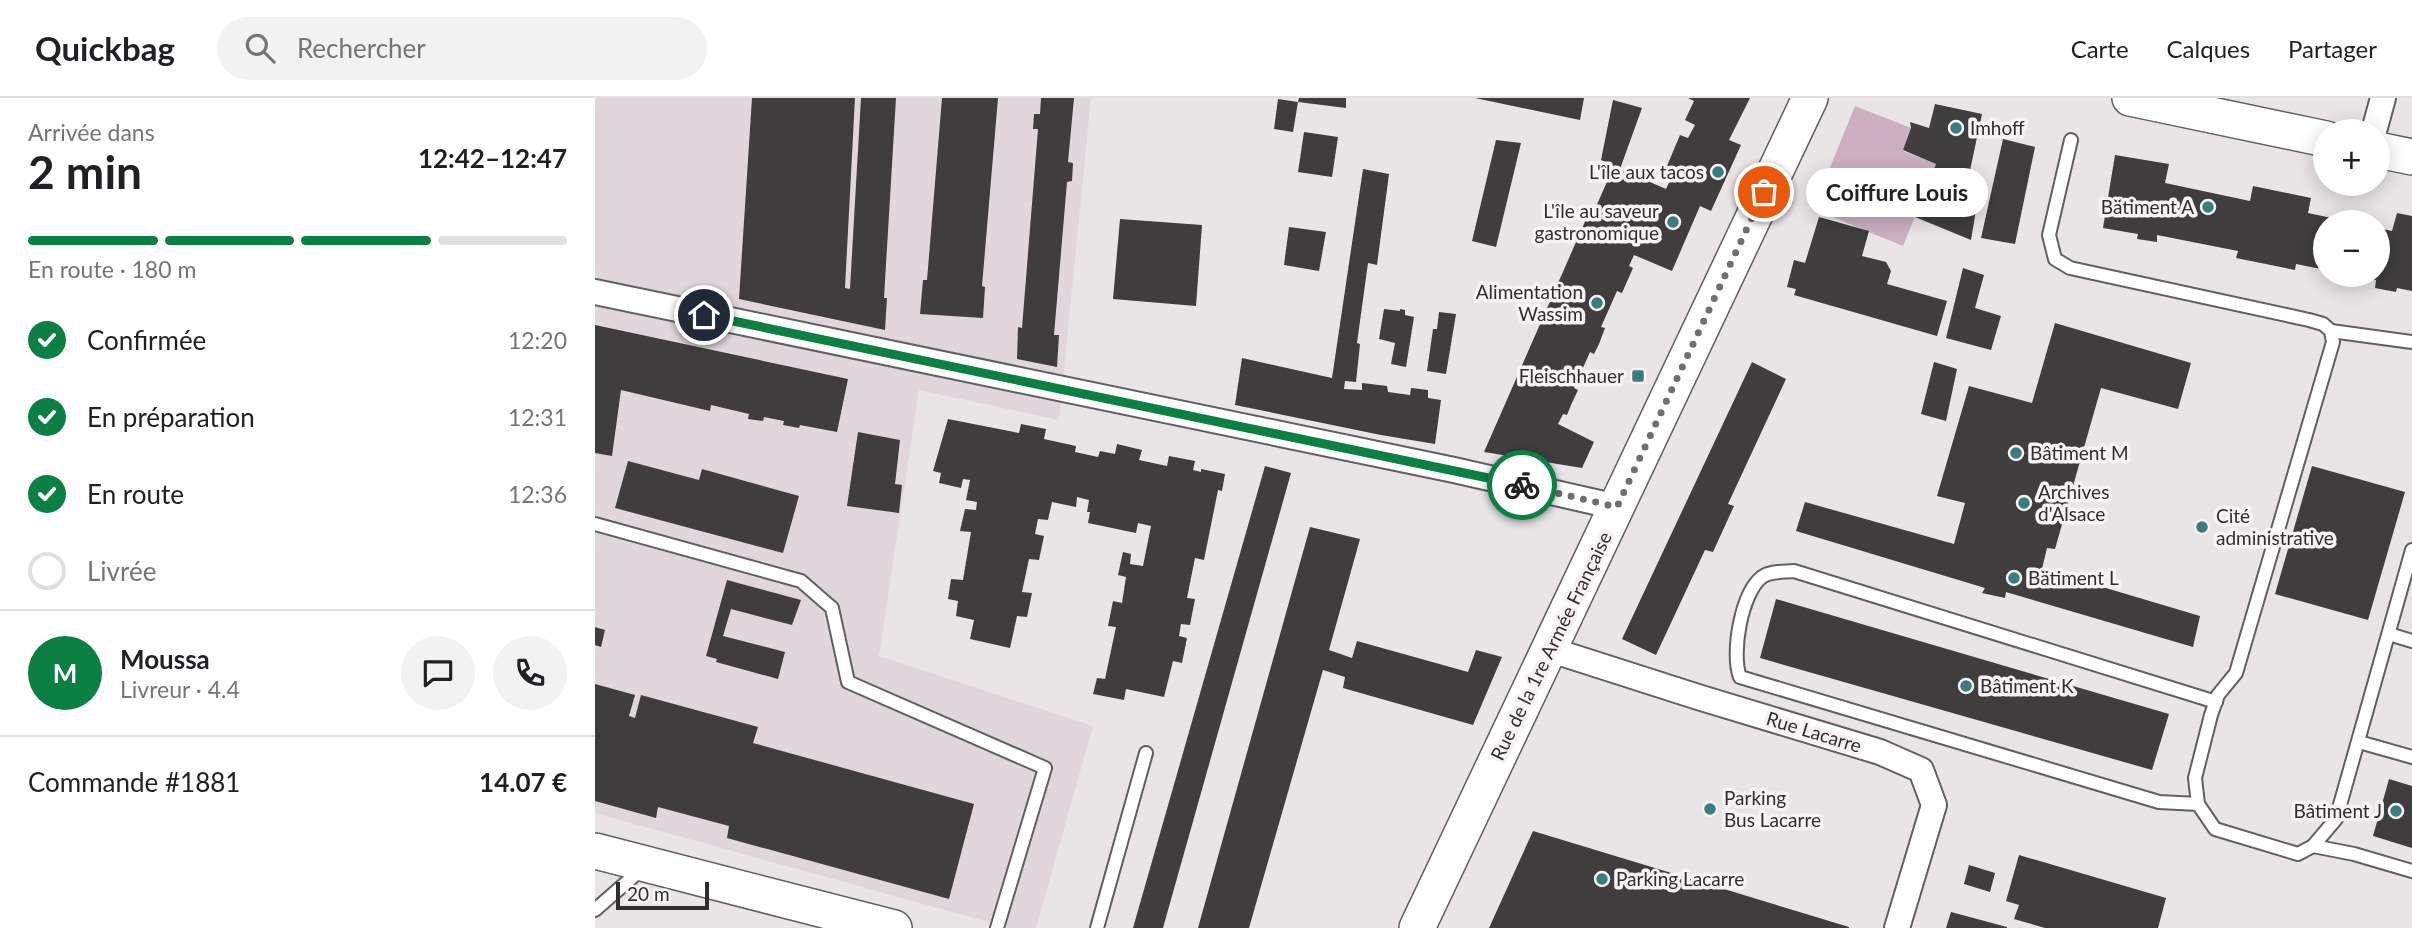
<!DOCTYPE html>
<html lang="fr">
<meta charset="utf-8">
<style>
body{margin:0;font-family:Lato,sans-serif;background:#f2f2f2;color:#202124;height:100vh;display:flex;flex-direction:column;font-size:26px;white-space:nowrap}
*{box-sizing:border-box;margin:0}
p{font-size:23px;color:#757577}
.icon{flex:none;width:38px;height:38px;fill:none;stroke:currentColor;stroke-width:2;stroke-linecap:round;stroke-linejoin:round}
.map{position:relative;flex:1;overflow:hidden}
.details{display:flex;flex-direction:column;background:#fff;width:595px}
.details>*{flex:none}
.buttons{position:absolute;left:1718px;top:21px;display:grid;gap:14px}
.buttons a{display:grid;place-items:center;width:77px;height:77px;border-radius:50%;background:#fff;box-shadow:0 4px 18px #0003;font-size:35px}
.scale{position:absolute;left:21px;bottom:18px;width:93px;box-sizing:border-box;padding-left:7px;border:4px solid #2f2e2f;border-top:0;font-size:19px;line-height:24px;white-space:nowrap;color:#2f2e2f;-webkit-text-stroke:5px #f6f2f5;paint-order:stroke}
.pin{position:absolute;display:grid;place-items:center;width:60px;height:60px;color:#fff;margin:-30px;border:4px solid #fff;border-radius:50%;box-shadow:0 2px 7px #0007}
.courier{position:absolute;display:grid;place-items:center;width:70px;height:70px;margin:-35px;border:5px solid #0b8043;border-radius:50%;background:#fff;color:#222;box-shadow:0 2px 9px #0007}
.bubble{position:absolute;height:49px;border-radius:24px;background:#fff;box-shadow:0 4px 18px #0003;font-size:23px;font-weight:700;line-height:49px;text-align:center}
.headline em{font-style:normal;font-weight:700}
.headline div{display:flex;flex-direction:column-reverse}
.headline{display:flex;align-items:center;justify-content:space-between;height:119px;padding:0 28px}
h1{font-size:46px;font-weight:700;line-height:52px}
.bar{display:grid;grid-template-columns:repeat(4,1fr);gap:10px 7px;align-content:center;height:84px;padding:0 28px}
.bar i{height:9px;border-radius:5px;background:#e0e0e0}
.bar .active{background:#0b8043}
.bar p{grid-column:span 4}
.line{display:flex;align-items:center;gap:18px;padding:0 28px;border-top:2px solid #e0e0e0}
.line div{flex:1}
.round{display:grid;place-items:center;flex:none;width:74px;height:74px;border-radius:37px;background:#f2f2f2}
ol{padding:0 28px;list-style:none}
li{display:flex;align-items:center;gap:21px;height:77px}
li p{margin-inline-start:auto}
li .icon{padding:7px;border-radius:50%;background:#0b8043;color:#fff;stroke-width:4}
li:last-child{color:#757577}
li i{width:38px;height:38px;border:4px solid #e0e0e0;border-radius:50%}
header{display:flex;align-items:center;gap:42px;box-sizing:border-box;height:98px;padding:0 35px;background:#fff;border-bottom:2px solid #e0e0e0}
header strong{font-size:33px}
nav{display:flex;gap:38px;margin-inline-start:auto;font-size:24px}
.search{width:490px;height:63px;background:#f2f2f2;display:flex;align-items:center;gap:18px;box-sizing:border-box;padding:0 24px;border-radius:38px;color:#757577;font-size:26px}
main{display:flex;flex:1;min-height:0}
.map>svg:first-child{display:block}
.built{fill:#e1d6dc}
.green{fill:#ccb0c1}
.building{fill:#3f3d3e}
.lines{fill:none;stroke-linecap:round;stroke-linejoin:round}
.lane-casing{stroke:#625f61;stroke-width:16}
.street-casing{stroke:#625f61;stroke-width:28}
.secondary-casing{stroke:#625f61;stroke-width:38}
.lane{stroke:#fff;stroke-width:12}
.street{stroke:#fff;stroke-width:24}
.secondary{stroke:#fff;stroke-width:35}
.done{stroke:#706e6f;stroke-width:7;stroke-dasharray:0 12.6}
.route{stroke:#0b8043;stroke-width:9}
.poi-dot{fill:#367e7f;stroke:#f6f2f5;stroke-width:2.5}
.labels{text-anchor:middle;stroke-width:7;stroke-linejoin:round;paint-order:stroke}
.poi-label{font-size:19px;fill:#2f2e2f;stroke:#f6f2f5;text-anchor:start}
.street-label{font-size:19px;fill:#2f2e2f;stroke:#f6f2f5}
</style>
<header>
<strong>Quickbag</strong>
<div class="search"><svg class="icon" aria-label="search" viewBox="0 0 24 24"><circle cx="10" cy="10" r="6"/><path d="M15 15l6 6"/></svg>Rechercher</div>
<nav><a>Carte</a><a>Calques</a><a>Partager</a></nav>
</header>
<main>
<section class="details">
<div class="headline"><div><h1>2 min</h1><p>Arrivée dans</p></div><em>12:42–12:47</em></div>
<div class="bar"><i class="active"></i><i class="active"></i><i class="active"></i><i></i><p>En route · 180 m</p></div>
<ol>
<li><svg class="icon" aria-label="check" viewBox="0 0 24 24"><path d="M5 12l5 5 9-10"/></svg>Confirmée<p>12:20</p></li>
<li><svg class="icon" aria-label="check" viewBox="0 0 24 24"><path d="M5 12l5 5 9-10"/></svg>En préparation<p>12:31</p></li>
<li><svg class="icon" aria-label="check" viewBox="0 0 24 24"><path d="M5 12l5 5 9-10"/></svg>En route<p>12:36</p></li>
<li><i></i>Livrée</li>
</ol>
<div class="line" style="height:126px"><b class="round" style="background:#0b8043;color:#fff">M</b><div><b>Moussa</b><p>Livreur · 4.4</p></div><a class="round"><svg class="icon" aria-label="chat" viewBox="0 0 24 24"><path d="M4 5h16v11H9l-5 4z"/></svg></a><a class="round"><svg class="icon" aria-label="phone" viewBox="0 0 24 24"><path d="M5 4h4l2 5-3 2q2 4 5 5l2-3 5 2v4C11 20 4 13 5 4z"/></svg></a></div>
<div class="line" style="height:91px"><div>Commande #1881</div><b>14.07 €</b></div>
</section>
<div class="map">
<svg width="1817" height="830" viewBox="0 0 1817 830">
<rect width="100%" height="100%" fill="#e9e5e7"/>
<!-- built -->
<polygon class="built" points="0,0 496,0 464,322 324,292 284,558 498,628 441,830 415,830 0,715"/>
<!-- green -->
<polygon class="green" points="1260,8 1316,30 1308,53 1341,66 1308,148 1218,111"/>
<!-- building -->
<g class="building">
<polygon points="157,0 260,0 250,190 255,191 266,0 301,0 289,200 292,200 290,232 144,201"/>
<polygon points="347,0 403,0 387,188 390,189 388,220 325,216 328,182 332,182"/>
<polygon points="446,0 479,0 473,64 478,65 477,83 472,84 459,237 464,237 462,269 422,261 423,229 427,230 443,31 438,31 439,16 445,16"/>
<polygon points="704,0 751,0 751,10 703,4"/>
<polygon points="880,0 989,0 985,22"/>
<polygon points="1093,0 1155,0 1134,42 1146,47 1116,113 1105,108 1077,173 1039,157 1034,168 1038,170 1027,195 1022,193 1006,229 1010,230 1004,246 999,256 995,254 979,290 983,292 976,307 972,317 968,316 963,326 999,344 987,370 889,354 992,119 996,120 1019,68 1006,62 1018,2 1047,10 1025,71 1071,91 1077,78 1069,75 1085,37 1093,40 1100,27 1090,22 1099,3"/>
<polygon points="683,1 703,4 698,34 679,31"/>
<polygon points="1340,6 1387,16 1367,110 1381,112 1376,142 1320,119 1341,66 1308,52 1316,30 1315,24 1334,30"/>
<polygon points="709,34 743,39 737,79 703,74"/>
<polygon points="1408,41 1440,49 1420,146 1386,140"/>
<polygon points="901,42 926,45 901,149 877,143"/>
<polygon points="1520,57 1574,66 1570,85 1655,103 1658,88 1716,100 1713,115 1751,123 1731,124 1731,172 1701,166 1700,172 1641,160 1643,153 1562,137 1562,144 1542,141 1543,136 1508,130"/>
<polygon points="768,71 794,76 782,167 773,165 762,245 765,246 761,284 750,283 749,291 767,292 767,285 792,288 793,294 815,297 816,290 833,292 833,300 846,302 840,346 786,337 640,307 647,260 737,280"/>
<polygon points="1802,115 1817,118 1817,193 1802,190 1801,194 1780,190 1781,182 1761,178 1783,177 1783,130 1797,133"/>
<polygon points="1224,119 1274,133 1267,158 1291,164 1296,173 1292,186 1352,203 1342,238 1199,197 1201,191 1192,189 1199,162 1210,165"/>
<polygon points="525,121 607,127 601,208 518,201"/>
<polygon points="694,129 731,134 724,173 689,167"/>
<polygon points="1368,170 1389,177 1380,210 1406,218 1396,252 1351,240"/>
<polygon points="789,211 805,213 805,211 810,212 810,217 819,219 811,269 796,266 800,245 784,241"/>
<polygon points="844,214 861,216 851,276 832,273 838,231 842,231"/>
<polygon points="1460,225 1596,265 1583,311 1506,290 1460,451 1452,450 1447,471 1605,518 1598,549 1411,494 1410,500 1387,495 1390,490 1201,433 1210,404 1359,446 1370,405 1342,398 1374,288 1437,305"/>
<polygon points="0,227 253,281 242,334 205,327 204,330 188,327 189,323 169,319 168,323 153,321 154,316 116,307 115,313 26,292 17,358 0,355"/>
<polygon points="1157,264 1191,281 1133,406 1139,408 1118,454 1110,452 1061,557 1027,541"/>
<polygon points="1339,264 1362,271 1351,323 1326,316"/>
<polygon points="353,321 424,335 426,326 451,331 449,341 481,348 480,354 503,359 505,353 520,356 522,346 547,352 544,362 572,368 574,358 600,363 598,372 606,374 606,371 630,376 627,393 623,392 609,462 600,460 592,500 600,501 595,527 586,526 584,538 592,540 587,565 578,563 569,599 531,591 529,602 498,596 502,580 510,581 521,529 513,528 518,503 527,505 531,479 523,477 528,454 536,456 535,466 548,468 556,428 543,425 541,435 493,425 495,414 492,414 494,402 482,399 481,409 457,404 453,422 443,421 440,436 449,438 444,462 434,461 427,494 437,495 432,519 422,518 415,550 375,541 379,522 361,518 363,503 353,501 356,481 368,482 376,434 365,433 370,411 381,412 382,404 371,402 375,382 368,381 366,390 344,385 346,375 338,373"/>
<polygon points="263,334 305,342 300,386 307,387 304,415 252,408"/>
<polygon points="33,363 104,382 107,371 204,398 188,455 20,410"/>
<polygon points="670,368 696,375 568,830 538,830"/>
<polygon points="1717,368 1810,394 1773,522 1680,496"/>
<polygon points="715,429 765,441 734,552 757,560 762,543 873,574 881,552 907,559 878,627 748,590 750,579 728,572 654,830 603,830"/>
<polygon points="132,482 206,502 197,527 136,511 128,538 190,554 183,581 121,564 122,561 111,558"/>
<polygon points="1181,501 1574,616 1557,672 1165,560"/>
<polygon points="0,529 10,532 6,549 0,547"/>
<polygon points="0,586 40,597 34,618 40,620 46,597 163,629 158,645 379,706 354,801 132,740 134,728 63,709 61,720 0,703"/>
<polygon points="1794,681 1817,688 1817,750 1778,738"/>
<polygon points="938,733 1254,829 1254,830 894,830"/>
<polygon points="1424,757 1571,800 1563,830 1450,830 1419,821 1424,807 1411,803"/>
<polygon points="1374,767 1400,775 1395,794 1369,786"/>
<polygon points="1356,814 1412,829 1412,830 1351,830"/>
</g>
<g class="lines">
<defs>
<g id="lane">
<polyline points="1476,42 1454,137 1460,161 1475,170 1714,222 1728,226 1736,233 1738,244 1641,575 1623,597 1616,617 1600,680 1603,706 1620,731 1703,756 1718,748 1741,721 1817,452"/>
<polyline points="1736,233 1817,244"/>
<polyline points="0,426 206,483 237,510 253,584 450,670 402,830"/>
<polyline points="1794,536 1817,543"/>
<polyline points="1764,644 1817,659"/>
<path d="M1603,706L1564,704L1145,579C1136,556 1146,495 1167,479C1175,473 1188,474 1199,473L1621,604"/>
<polyline points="1718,748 1759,756 1817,773"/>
<polyline points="0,812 49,769"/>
<polyline points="502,830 551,655"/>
</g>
<g id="street">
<polyline points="1779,33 1788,0"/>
<polyline points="0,194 859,372 1022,409"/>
<polyline points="953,551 1103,599 1285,654 1326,672 1339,707 1302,830"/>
</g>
<g id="secondary">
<polyline points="1535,0 1731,41"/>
<polyline points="1783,52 1817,59"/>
<polyline points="0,753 299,830"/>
<polyline points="822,830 1215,0"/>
</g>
</defs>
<!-- lane casing -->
<use href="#lane" class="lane-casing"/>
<!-- street casing -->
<use href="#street" class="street-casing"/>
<!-- secondary casing -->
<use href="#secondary" class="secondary-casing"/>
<!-- lane -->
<use href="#lane" class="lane"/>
<!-- street -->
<use href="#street" class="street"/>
<!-- secondary -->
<use href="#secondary" class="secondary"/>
</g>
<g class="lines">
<!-- done -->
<polyline class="done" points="927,387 1022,409 1169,94"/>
<!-- route -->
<polyline class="route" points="109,217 927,387"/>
</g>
<!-- markers -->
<g class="poi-dot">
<circle cx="1361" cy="30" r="7"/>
<circle cx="1123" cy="74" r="7"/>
<circle cx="1613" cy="109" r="7"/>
<circle cx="1078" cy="124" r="7"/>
<circle cx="1002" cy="205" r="7"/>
<rect x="1036" y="271" width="14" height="14" rx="3.5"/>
<circle cx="1421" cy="355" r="7"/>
<circle cx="1429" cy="405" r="7"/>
<circle cx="1607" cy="429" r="7"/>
<circle cx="1419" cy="480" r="7"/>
<circle cx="1371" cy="588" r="7"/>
<circle cx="1115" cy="711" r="7"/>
<circle cx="1801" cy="713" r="7"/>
<circle cx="1007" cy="781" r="7"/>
</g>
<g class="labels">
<!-- poi labels -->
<g class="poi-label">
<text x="1375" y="37">Imhoff</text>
<text x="1109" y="81" text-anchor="end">L'île aux tacos</text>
<text x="1599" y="116" text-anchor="end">Bätiment A</text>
<text x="1064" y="120" text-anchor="end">L'île au saveur<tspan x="1064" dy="22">gastronomique</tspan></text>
<text x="988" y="201" text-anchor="end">Alimentation<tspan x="988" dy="22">Wassim</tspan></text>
<text x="1029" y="285" text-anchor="end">Fleischhauer</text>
<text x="1435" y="362">Bâtiment M</text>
<text x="1443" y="401">Archives<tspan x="1443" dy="22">d'Alsace</tspan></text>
<text x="1621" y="425">Cité<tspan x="1621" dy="22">administrative</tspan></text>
<text x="1433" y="487">Bätiment L</text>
<text x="1385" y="595">Bâtiment K</text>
<text x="1129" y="707">Parking<tspan x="1129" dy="22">Bus Lacarre</tspan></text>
<text x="1787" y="720" text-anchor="end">Bâtiment J</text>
<text x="1021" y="788">Parking Lacarre</text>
</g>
<!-- street labels -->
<g class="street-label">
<text transform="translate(956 548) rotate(-64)" y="7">Rue de la 1re Armée Française</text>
<text transform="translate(1219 634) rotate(17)" y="7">Rue Lacarre</text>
</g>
</g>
</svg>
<div class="buttons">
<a>+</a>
<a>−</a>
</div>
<div class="scale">20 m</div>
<div class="pin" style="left:1169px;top:94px;background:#ea580c"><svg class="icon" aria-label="bag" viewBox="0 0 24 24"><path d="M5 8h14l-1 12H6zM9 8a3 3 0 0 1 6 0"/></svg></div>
<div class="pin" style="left:109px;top:217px;background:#1f2937"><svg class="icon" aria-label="home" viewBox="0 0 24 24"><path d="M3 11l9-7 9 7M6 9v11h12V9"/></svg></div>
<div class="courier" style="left:927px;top:387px"><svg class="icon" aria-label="bike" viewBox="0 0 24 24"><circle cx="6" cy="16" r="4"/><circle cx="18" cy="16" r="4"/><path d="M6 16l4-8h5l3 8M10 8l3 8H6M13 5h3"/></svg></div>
<div class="bubble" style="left:1211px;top:70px;width:182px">Coiffure Louis</div>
</div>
</main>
